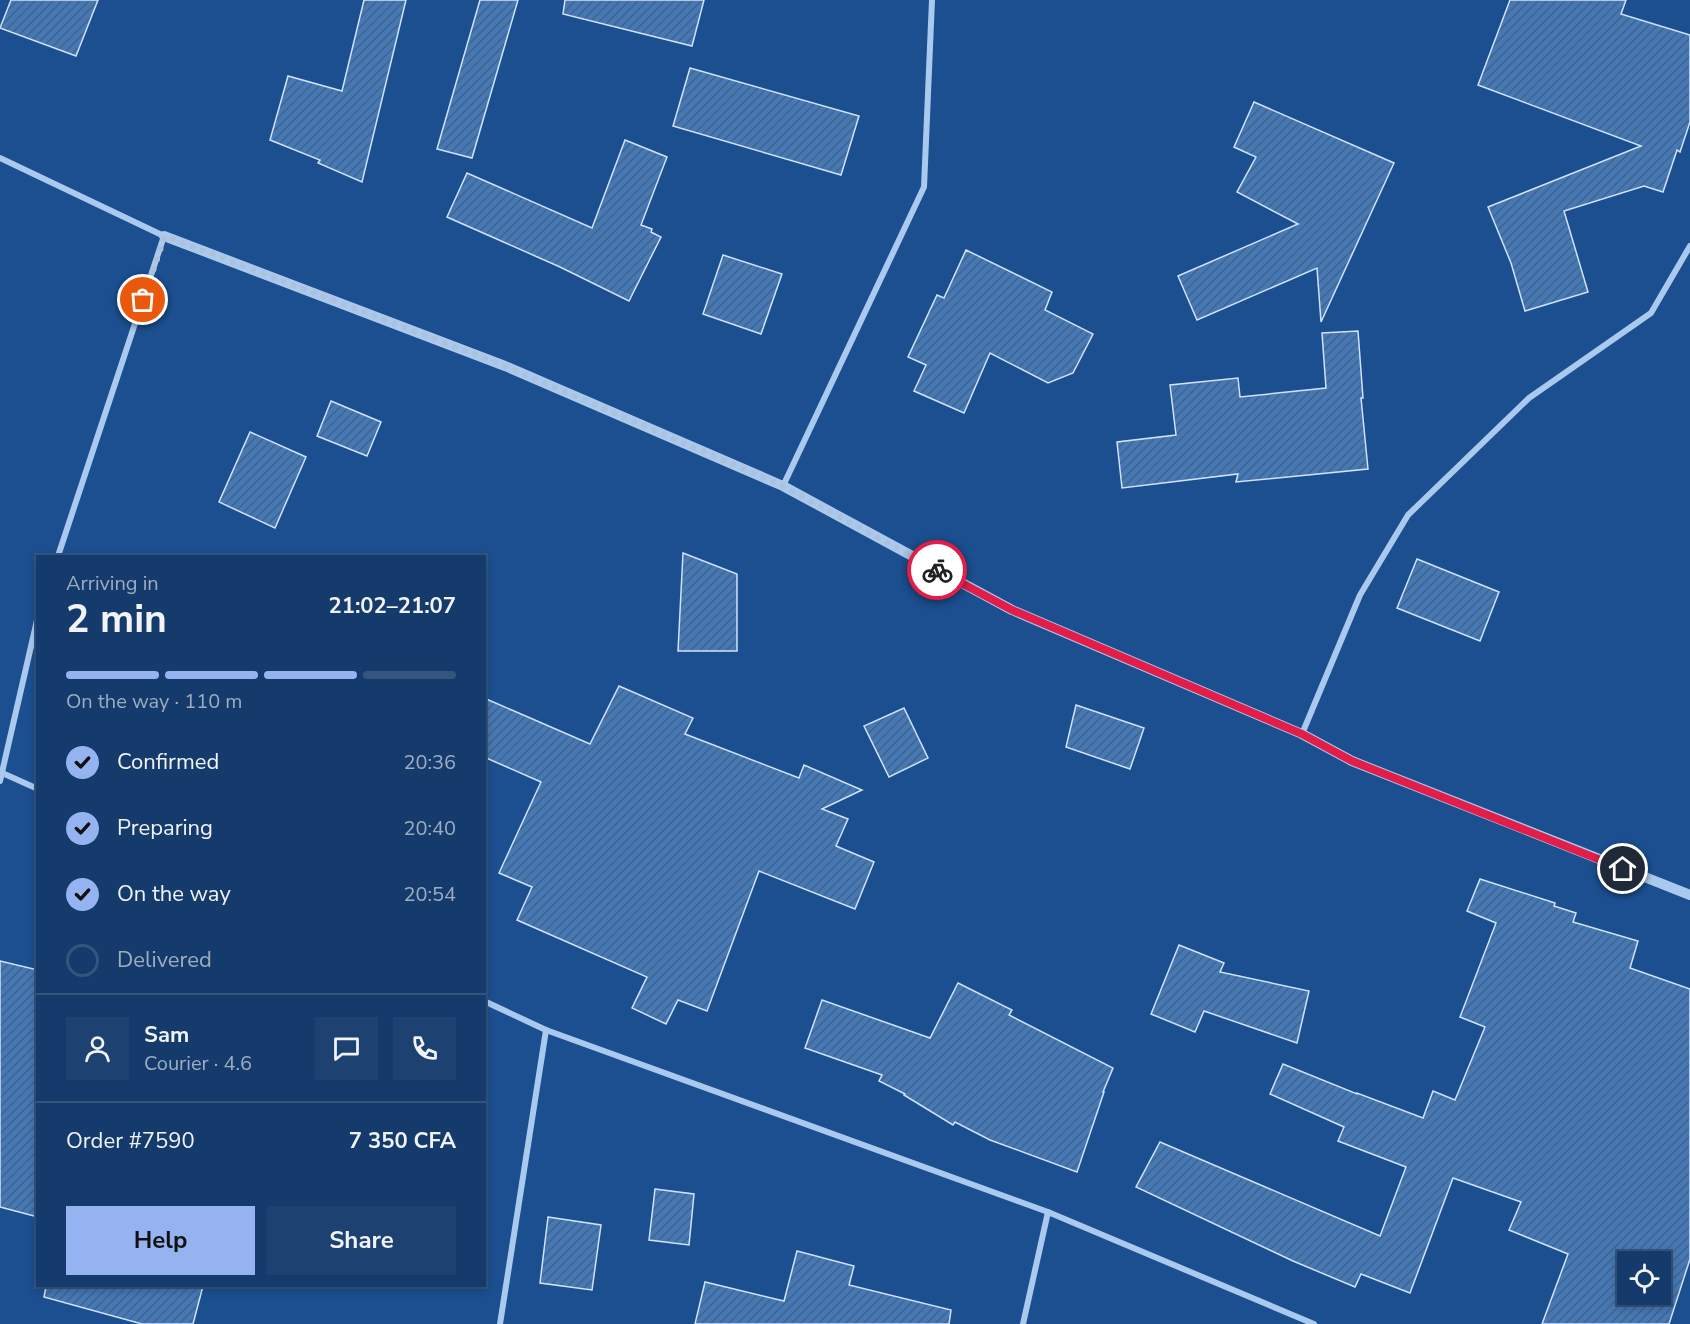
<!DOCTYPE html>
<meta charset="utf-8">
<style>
body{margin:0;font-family:"Nunito Sans",sans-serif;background:#1d4271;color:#f1f3f6;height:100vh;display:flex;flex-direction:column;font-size:22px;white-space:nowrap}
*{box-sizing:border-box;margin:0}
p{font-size:20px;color:#9dadc1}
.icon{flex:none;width:33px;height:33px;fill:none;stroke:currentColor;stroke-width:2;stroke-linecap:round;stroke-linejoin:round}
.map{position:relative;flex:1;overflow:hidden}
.sheet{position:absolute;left:36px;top:555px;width:450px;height:732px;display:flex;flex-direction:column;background:#143b6b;border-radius:0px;box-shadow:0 3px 9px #0003,0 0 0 2px #33557e}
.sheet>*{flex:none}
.fabs{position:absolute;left:1617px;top:1251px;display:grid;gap:12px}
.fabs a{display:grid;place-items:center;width:54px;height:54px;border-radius:0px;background:#143b6b;box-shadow:0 3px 9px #0003,0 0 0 2px #33557e;font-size:30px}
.pin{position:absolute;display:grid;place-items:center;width:51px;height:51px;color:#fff;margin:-26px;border:3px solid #fff;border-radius:50%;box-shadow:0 2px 6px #0007}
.courier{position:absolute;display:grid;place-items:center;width:60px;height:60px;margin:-30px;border:4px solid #e11d48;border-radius:50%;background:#fff;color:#222;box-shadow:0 2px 8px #0007}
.overview em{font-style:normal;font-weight:700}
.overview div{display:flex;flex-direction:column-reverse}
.overview{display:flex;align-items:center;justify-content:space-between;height:102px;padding:0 30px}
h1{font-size:39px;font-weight:700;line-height:45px}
.bar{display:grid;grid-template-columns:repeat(4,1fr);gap:9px 6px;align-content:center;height:72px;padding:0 30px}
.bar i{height:8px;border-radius:4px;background:#33557e}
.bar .on{background:#95b2f1}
.bar p{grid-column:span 4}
.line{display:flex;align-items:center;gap:15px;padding:0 30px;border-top:2px solid #33557e}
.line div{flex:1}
.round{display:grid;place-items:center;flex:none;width:63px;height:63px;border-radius:0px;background:#1d4271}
ol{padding:0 30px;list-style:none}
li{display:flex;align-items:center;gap:18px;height:66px}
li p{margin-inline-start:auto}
li .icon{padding:6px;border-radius:50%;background:#95b2f1;color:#111;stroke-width:4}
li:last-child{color:#9dadc1}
li i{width:33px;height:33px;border:3px solid #33557e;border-radius:50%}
.cta{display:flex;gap:12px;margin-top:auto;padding:12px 30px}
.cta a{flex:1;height:69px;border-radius:0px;background:#95b2f1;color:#111;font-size:24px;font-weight:700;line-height:69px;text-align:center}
.cta a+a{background:#1d4271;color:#f1f3f6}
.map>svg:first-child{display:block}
.building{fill:url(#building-hatch);stroke:#cfe3fa;stroke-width:1.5;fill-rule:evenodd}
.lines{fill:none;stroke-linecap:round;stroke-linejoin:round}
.minor{stroke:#a9c9ee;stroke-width:6}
.tertiary{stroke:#a9c9ee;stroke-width:10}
.done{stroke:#afc1d8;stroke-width:6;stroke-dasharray:0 10.8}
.route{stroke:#e11d48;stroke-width:8}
</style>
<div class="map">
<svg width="1690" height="1324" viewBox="0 0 1690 1324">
<defs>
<pattern id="building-hatch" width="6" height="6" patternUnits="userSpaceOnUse" patternTransform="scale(1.5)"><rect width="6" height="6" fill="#4478b7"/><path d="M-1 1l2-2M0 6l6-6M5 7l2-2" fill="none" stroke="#486282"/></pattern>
</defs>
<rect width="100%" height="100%" fill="#1b4f8f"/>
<!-- building -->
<g class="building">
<polygon points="11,0 98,0 76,56 0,28"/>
<polygon points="364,0 406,0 362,182 318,163 320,160 270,140 288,76 342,91"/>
<polygon points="480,0 518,0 472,158 437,149"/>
<polygon points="565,0 704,0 692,46 563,14"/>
<polygon points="1510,0 1626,0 1621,14 1690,35 1690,122 1680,152 1677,150 1663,192 1644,186 1564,211 1588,292 1525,311 1511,263 1488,207 1641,146 1478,85"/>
<polygon points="690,68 859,116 841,175 673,126"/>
<polygon points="1254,102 1394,163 1321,322 1317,268 1197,320 1178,276 1298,224 1237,192 1256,157 1234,147"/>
<polygon points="625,140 667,157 641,225 652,229 651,232 661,237 629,301 560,267 447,217 467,173 592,228"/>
<polygon points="966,250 1052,292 1045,310 1093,334 1073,373 1048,383 990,353 964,413 914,391 926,365 908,357 937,295 944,298"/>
<polygon points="723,255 782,274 761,334 703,314"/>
<polygon points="1358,331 1363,398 1361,398 1368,469 1236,482 1238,474 1122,488 1117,442 1176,435 1170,385 1238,378 1240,397 1326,388 1322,333"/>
<polygon points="331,401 381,422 367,456 317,436"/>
<polygon points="250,432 306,457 275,528 219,502"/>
<polygon points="683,553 737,574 737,651 678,651"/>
<polygon points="1417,559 1499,592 1480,641 1397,608"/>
<polygon points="619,686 693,718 685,734 799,778 804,765 862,790 822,809 848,819 836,846 874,862 855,909 759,871 707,1011 678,1000 666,1024 632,1008 647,977 517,920 532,887 499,873 541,782 484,757 484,698 590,744"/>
<polygon points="1076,705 1144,728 1130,769 1066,747"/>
<polygon points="904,708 928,758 889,777 864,726"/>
<path d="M1480,879L1555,903L1554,906L1576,913L1573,922L1638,941L1630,968L1690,989V1259L1669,1324H1542L1568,1254L1509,1230L1521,1202L1453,1178L1410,1293L1361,1274L1355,1287L1293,1261L1136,1187L1160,1142L1380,1236L1406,1167L1338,1141L1344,1127L1270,1094L1283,1064L1357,1094V1093L1423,1118L1433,1091L1455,1100L1485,1027L1460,1017L1496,923L1467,911ZM1628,1262H1660V1294H1628Z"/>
<polygon points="1179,945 1224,963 1220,972 1309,991 1297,1043 1204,1011 1195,1032 1151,1014"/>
<polygon points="0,961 38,970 38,1217 0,1207"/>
<polygon points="958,983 1012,1010 1009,1015 1113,1068 1103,1092 1104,1092 1077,1172 990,1140 955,1122 953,1125 904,1095 905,1094 879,1081 882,1075 805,1048 822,1000 930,1038"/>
<polygon points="655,1189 694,1194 689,1245 649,1240"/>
<polygon points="548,1217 601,1225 592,1290 540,1283"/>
<polygon points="797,1251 854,1266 849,1285 951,1310 949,1324 695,1324 705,1282 784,1301"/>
<polygon points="46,1286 203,1286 193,1324 142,1324 44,1297"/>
</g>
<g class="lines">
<!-- minor -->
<g class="minor">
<polyline points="0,158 164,236 58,556"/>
<polyline points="783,486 924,187 932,0"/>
<polyline points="1302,734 1360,595 1408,515 1529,398 1651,313 1690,246"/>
<polyline points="0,772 38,789"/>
<polyline points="0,781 38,616"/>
<polyline points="484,1001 546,1030 1048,1212 1314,1324"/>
<polyline points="500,1324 546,1030"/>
<polyline points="1023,1324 1048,1212"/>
</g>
<!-- tertiary -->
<polyline class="tertiary" points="164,236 505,366 783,486 1012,610 1302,734 1352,761 1690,895"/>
</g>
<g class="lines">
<!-- done -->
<polyline class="done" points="143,300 165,236 505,366 783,486 937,570"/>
<!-- route -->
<polyline class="route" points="937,570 1012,610 1302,734 1352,761 1623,869"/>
</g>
</svg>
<div class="fabs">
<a><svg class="icon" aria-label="locate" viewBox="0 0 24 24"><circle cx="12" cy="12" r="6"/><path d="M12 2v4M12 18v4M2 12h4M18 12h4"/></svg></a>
</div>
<div class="pin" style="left:143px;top:300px;background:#ea580c"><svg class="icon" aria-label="bag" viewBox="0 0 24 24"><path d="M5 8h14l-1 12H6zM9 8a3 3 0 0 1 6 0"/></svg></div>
<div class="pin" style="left:1623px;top:869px;background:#1f2937"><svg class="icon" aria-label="home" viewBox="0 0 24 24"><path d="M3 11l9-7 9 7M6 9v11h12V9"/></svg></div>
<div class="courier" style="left:937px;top:570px"><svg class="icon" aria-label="bike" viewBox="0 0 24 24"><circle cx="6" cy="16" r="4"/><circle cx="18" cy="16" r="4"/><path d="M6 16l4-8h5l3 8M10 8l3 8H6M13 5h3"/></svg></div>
<section class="sheet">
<div class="overview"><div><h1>2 min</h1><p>Arriving in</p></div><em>21:02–21:07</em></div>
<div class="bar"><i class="on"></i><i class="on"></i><i class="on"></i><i></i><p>On the way · 110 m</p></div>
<ol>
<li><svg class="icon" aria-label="check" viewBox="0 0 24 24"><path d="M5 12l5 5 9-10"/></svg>Confirmed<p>20:36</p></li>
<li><svg class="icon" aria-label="check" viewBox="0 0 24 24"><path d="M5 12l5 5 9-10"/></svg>Preparing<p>20:40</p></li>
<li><svg class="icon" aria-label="check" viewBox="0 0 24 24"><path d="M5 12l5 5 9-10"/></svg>On the way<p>20:54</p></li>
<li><i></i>Delivered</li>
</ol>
<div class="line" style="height:108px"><a class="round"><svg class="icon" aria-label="person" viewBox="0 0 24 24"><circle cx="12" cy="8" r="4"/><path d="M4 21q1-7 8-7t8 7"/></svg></a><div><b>Sam</b><p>Courier · 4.6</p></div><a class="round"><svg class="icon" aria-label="chat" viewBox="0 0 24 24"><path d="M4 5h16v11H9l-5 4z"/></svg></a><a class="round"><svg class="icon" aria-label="phone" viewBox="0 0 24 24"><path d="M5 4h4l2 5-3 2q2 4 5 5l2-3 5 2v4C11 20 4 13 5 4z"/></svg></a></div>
<div class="line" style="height:78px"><div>Order #7590</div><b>7 350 CFA</b></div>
<div class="cta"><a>Help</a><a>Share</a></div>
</section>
</div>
